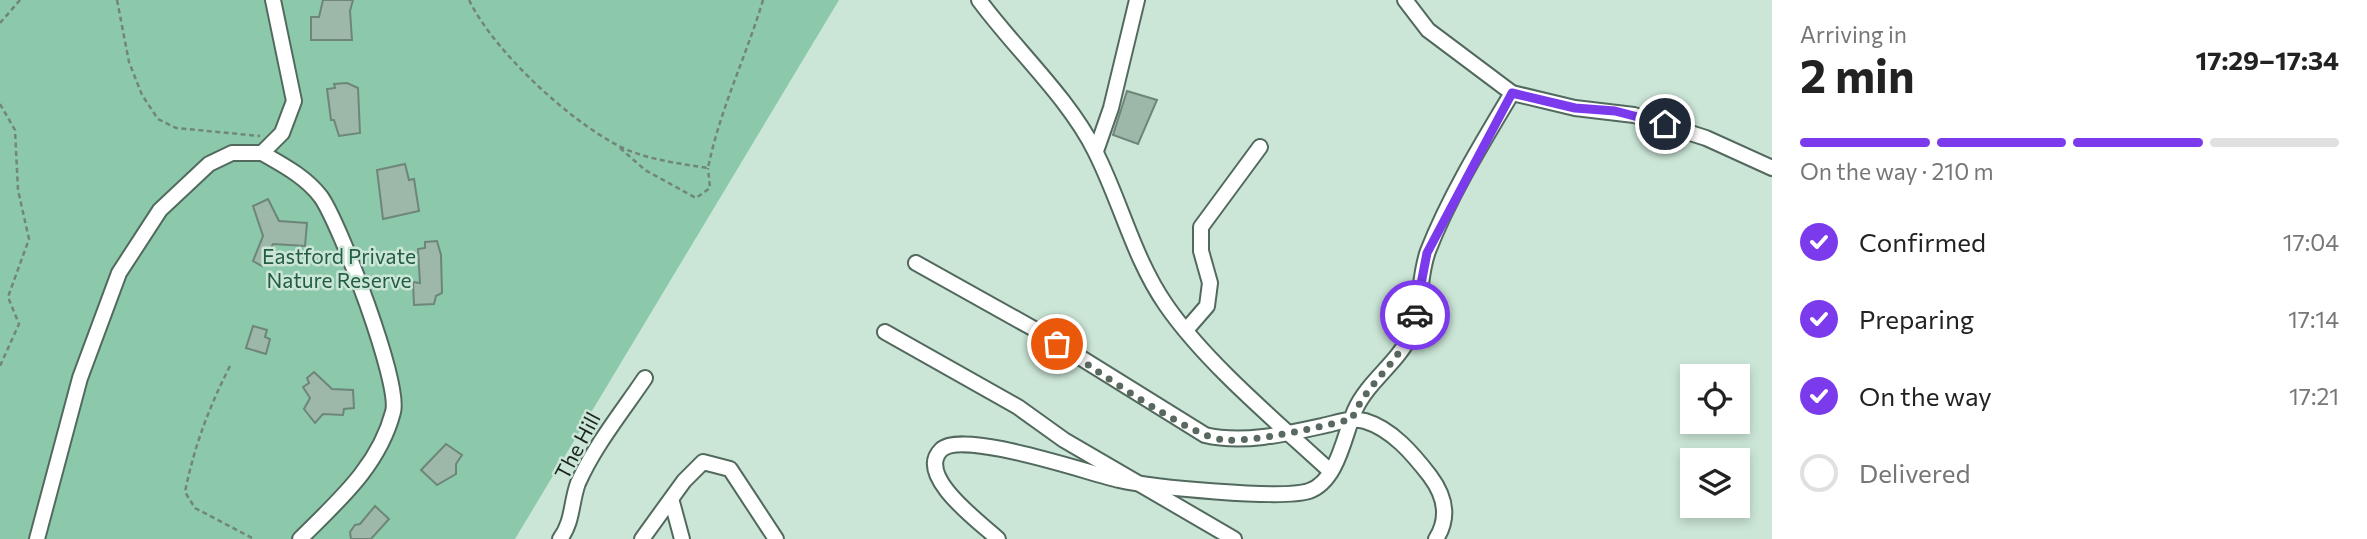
<!DOCTYPE html>
<meta charset="utf-8">
<style>
body{margin:0;font-family:Commissioner,sans-serif;background:#f6f6f6;color:#222;height:100vh;display:flex;flex-direction:column;font-size:26px;white-space:nowrap}
*{box-sizing:border-box;margin:0}
p{font-size:23px;color:#767676}
.icon{flex:none;width:38px;height:38px;fill:none;stroke:currentColor;stroke-width:2;stroke-linecap:round;stroke-linejoin:round}
.map{position:relative;flex:1;overflow:hidden}
.drawer{display:flex;flex-direction:column;background:#fff;width:595px}
.drawer>*{flex:none}
.controls{position:absolute;left:1680px;top:364px;display:grid;gap:14px}
.controls a{display:grid;place-items:center;width:70px;height:70px;border-radius:0px;background:#fff;box-shadow:0 4px 10px #0003;font-size:35px}
.pin{position:absolute;display:grid;place-items:center;width:60px;height:60px;color:#fff;margin:-30px;border:4px solid #fff;border-radius:50%;box-shadow:0 2px 7px #0007}
.courier{position:absolute;display:grid;place-items:center;width:70px;height:70px;margin:-35px;border:5px solid #7c3aed;border-radius:50%;background:#fff;color:#222;box-shadow:0 2px 9px #0007}
.headline em{font-style:normal;font-weight:700}
.headline div{display:flex;flex-direction:column-reverse}
.headline{display:flex;align-items:center;justify-content:space-between;height:119px;padding:0 28px}
h1{font-size:46px;font-weight:700;line-height:52px}
.bar{display:grid;grid-template-columns:repeat(4,1fr);gap:10px 7px;align-content:center;height:84px;padding:0 28px}
.bar i{height:9px;border-radius:5px;background:#e0e0e0}
.bar .on{background:#7c3aed}
.bar p{grid-column:span 4}
ol{padding:0 28px;list-style:none}
li{display:flex;align-items:center;gap:21px;height:77px}
li p{margin-inline-start:auto}
li .icon{padding:7px;border-radius:50%;background:#7c3aed;color:#fff;stroke-width:4}
li:last-child{color:#767676}
li i{width:38px;height:38px;border:4px solid #e0e0e0;border-radius:50%}
main{display:flex;flex:1;min-height:0}
.map>svg:first-child{display:block}
.green{fill:#8cc9aa}
.building{fill:#9db7a9;stroke:#6d8679;stroke-width:2}
.lines{fill:none;stroke-linecap:round;stroke-linejoin:round}
.street-casing{stroke:#526a5e;stroke-width:18}
.path{stroke:#72857a;stroke-width:2.5;stroke-dasharray:5 3.5;stroke-linecap:butt}
.street{stroke:#fff;stroke-width:14}
.done{stroke:#59695f;stroke-width:7;stroke-dasharray:0 12.6}
.route{stroke:#7c3aed;stroke-width:9}
.labels{text-anchor:middle;stroke-width:5;stroke-linejoin:round;paint-order:stroke}
.park-label{font-size:21px;fill:#235d43;stroke:#cbe6d7}
.street-label{font-size:21px;fill:#1b251f;stroke:#cbe6d7}
</style>
<main>
<div class="map">
<svg width="1772" height="539" viewBox="0 0 1772 539">
<rect width="100%" height="100%" fill="#cbe6d7"/>
<!-- green -->
<polygon class="green" points="0,0 839,0 515,539 0,539"/>
<!-- building -->
<g class="building">
<polygon points="323,0 353,0 350,11 352,40 311,40 311,17 319,17"/>
<polygon points="347,83 358,88 360,133 339,136 334,120 331,120 327,89 335,88 334,84"/>
<polygon points="1127,91 1157,100 1138,144 1113,135"/>
<polygon points="405,164 409,180 414,179 419,211 383,219 377,170"/>
<polygon points="268,199 279,221 307,223 305,246 273,244 262,266 253,261 263,236 253,206"/>
<polygon points="437,241 441,255 442,293 436,296 434,304 414,305 413,282 420,283 418,249 425,248 425,242"/>
<polygon points="253,326 267,330 265,337 270,339 266,354 246,348"/>
<polygon points="314,372 332,389 353,390 354,408 344,409 343,415 323,414 315,423 304,409 310,398 303,387 309,383 307,378"/>
<polygon points="446,444 462,455 456,464 456,474 437,485 421,470"/>
<polygon points="375,506 389,519 371,539 351,539 350,532 355,525 360,524"/>
</g>
<g class="lines">
<defs>
<g id="street">
<path d="M979,0C1015,49 1068,97 1095,151C1121,202 1133,257 1166,305C1206,363 1277,422 1330,471"/>
<polyline points="1405,0 1428,30 1512,93 1575,108 1634,115 1706,138 1772,168"/>
<polyline points="1096,151 1111,108 1137,0"/>
<path d="M262,153C283,165 306,177 321,197C340,224 401,384 393,412C379,466 338,501 300,539"/>
<path d="M916,263L1036,330L1205,435C1242,444 1286,434 1322,426C1337,423 1350,417 1365,421C1392,429 1413,454 1430,476C1445,496 1450,517 1436,539"/>
<polyline points="1187,329 1207,306 1210,283 1201,251 1201,227 1260,147"/>
<polyline points="885,332 1018,407 1064,440 1234,539"/>
<polyline points="672,502 682,539"/>
<polyline points="37,539 80,378 119,273 160,210 209,164 232,153 262,153 282,133 294,101 273,0"/>
<path d="M560,539C573,522 571,502 578,483C595,445 622,412 645,378"/>
<polyline points="642,539 684,481 703,462 730,469 776,539"/>
<path d="M998,539C981,523 915,476 941,450C962,429 1088,473 1119,480C1151,487 1281,500 1309,491C1338,481 1344,435 1355,410C1368,381 1398,363 1411,334C1422,309 1418,278 1428,251C1449,197 1482,143 1512,93"/>
</g>
</defs>
<!-- street casing -->
<use href="#street" class="street-casing"/>
<!-- path -->
<g class="path">
<polyline points="117,0 129,62 142,95 158,119 176,128 260,136"/>
<path d="M469,0C494,51 568,120 619,146C647,160 677,163 708,168C720,109 746,57 763,0"/>
<polyline points="0,23 20,0"/>
<polyline points="0,104 15,130 18,190 29,239 8,297 19,324 0,366"/>
<polyline points="620,148 645,170 696,198 710,188 708,168"/>
<path d="M230,366C209,407 194,447 185,492L195,508L254,539"/>
</g>
<!-- street -->
<use href="#street" class="street"/>
</g>
<g class="lines">
<!-- done -->
<path class="done" d="M1057,344C1091,366 1189,437 1224,440C1257,442 1319,427 1352,419C1367,380 1409,357 1415,315"/>
<!-- route -->
<polyline class="route" points="1415,315 1427,253 1512,93 1575,108 1615,111 1665,124"/>
</g>
<g class="labels">
<!-- park labels -->
<g class="park-label">
<text x="339" y="264">Eastford Private<tspan x="339" dy="24">Nature Reserve</tspan></text>
</g>
<!-- street labels -->
<g class="street-label">
<text transform="translate(578 446) rotate(-62)" y="7">The Hill</text>
</g>
</g>
</svg>
<div class="controls">
<a><svg class="icon" aria-label="locate" viewBox="0 0 24 24"><circle cx="12" cy="12" r="6"/><path d="M12 2v4M12 18v4M2 12h4M18 12h4"/></svg></a>
<a><svg class="icon" aria-label="layers" viewBox="0 0 24 24"><path d="M12 4l9 5-9 5-9-5zM3 14l9 5 9-5"/></svg></a>
</div>
<div class="pin" style="left:1057px;top:344px;background:#ea580c"><svg class="icon" aria-label="bag" viewBox="0 0 24 24"><path d="M5 8h14l-1 12H6zM9 8a3 3 0 0 1 6 0"/></svg></div>
<div class="pin" style="left:1665px;top:124px;background:#1f2937"><svg class="icon" aria-label="home" viewBox="0 0 24 24"><path d="M3 11l9-7 9 7M6 9v11h12V9"/></svg></div>
<div class="courier" style="left:1415px;top:315px"><svg class="icon" aria-label="car" viewBox="0 0 24 24"><path d="M5 17H2v-5l4-1 3-4h7l3 4 3 1v5h-3M9 17h6M6 11h13"/><circle cx="7" cy="17" r="2"/><circle cx="17" cy="17" r="2"/></svg></div>
</div>
<section class="drawer">
<div class="headline"><div><h1>2 min</h1><p>Arriving in</p></div><em>17:29–17:34</em></div>
<div class="bar"><i class="on"></i><i class="on"></i><i class="on"></i><i></i><p>On the way · 210 m</p></div>
<ol>
<li><svg class="icon" aria-label="check" viewBox="0 0 24 24"><path d="M5 12l5 5 9-10"/></svg>Confirmed<p>17:04</p></li>
<li><svg class="icon" aria-label="check" viewBox="0 0 24 24"><path d="M5 12l5 5 9-10"/></svg>Preparing<p>17:14</p></li>
<li><svg class="icon" aria-label="check" viewBox="0 0 24 24"><path d="M5 12l5 5 9-10"/></svg>On the way<p>17:21</p></li>
<li><i></i>Delivered</li>
</ol>
</section>
</main>
